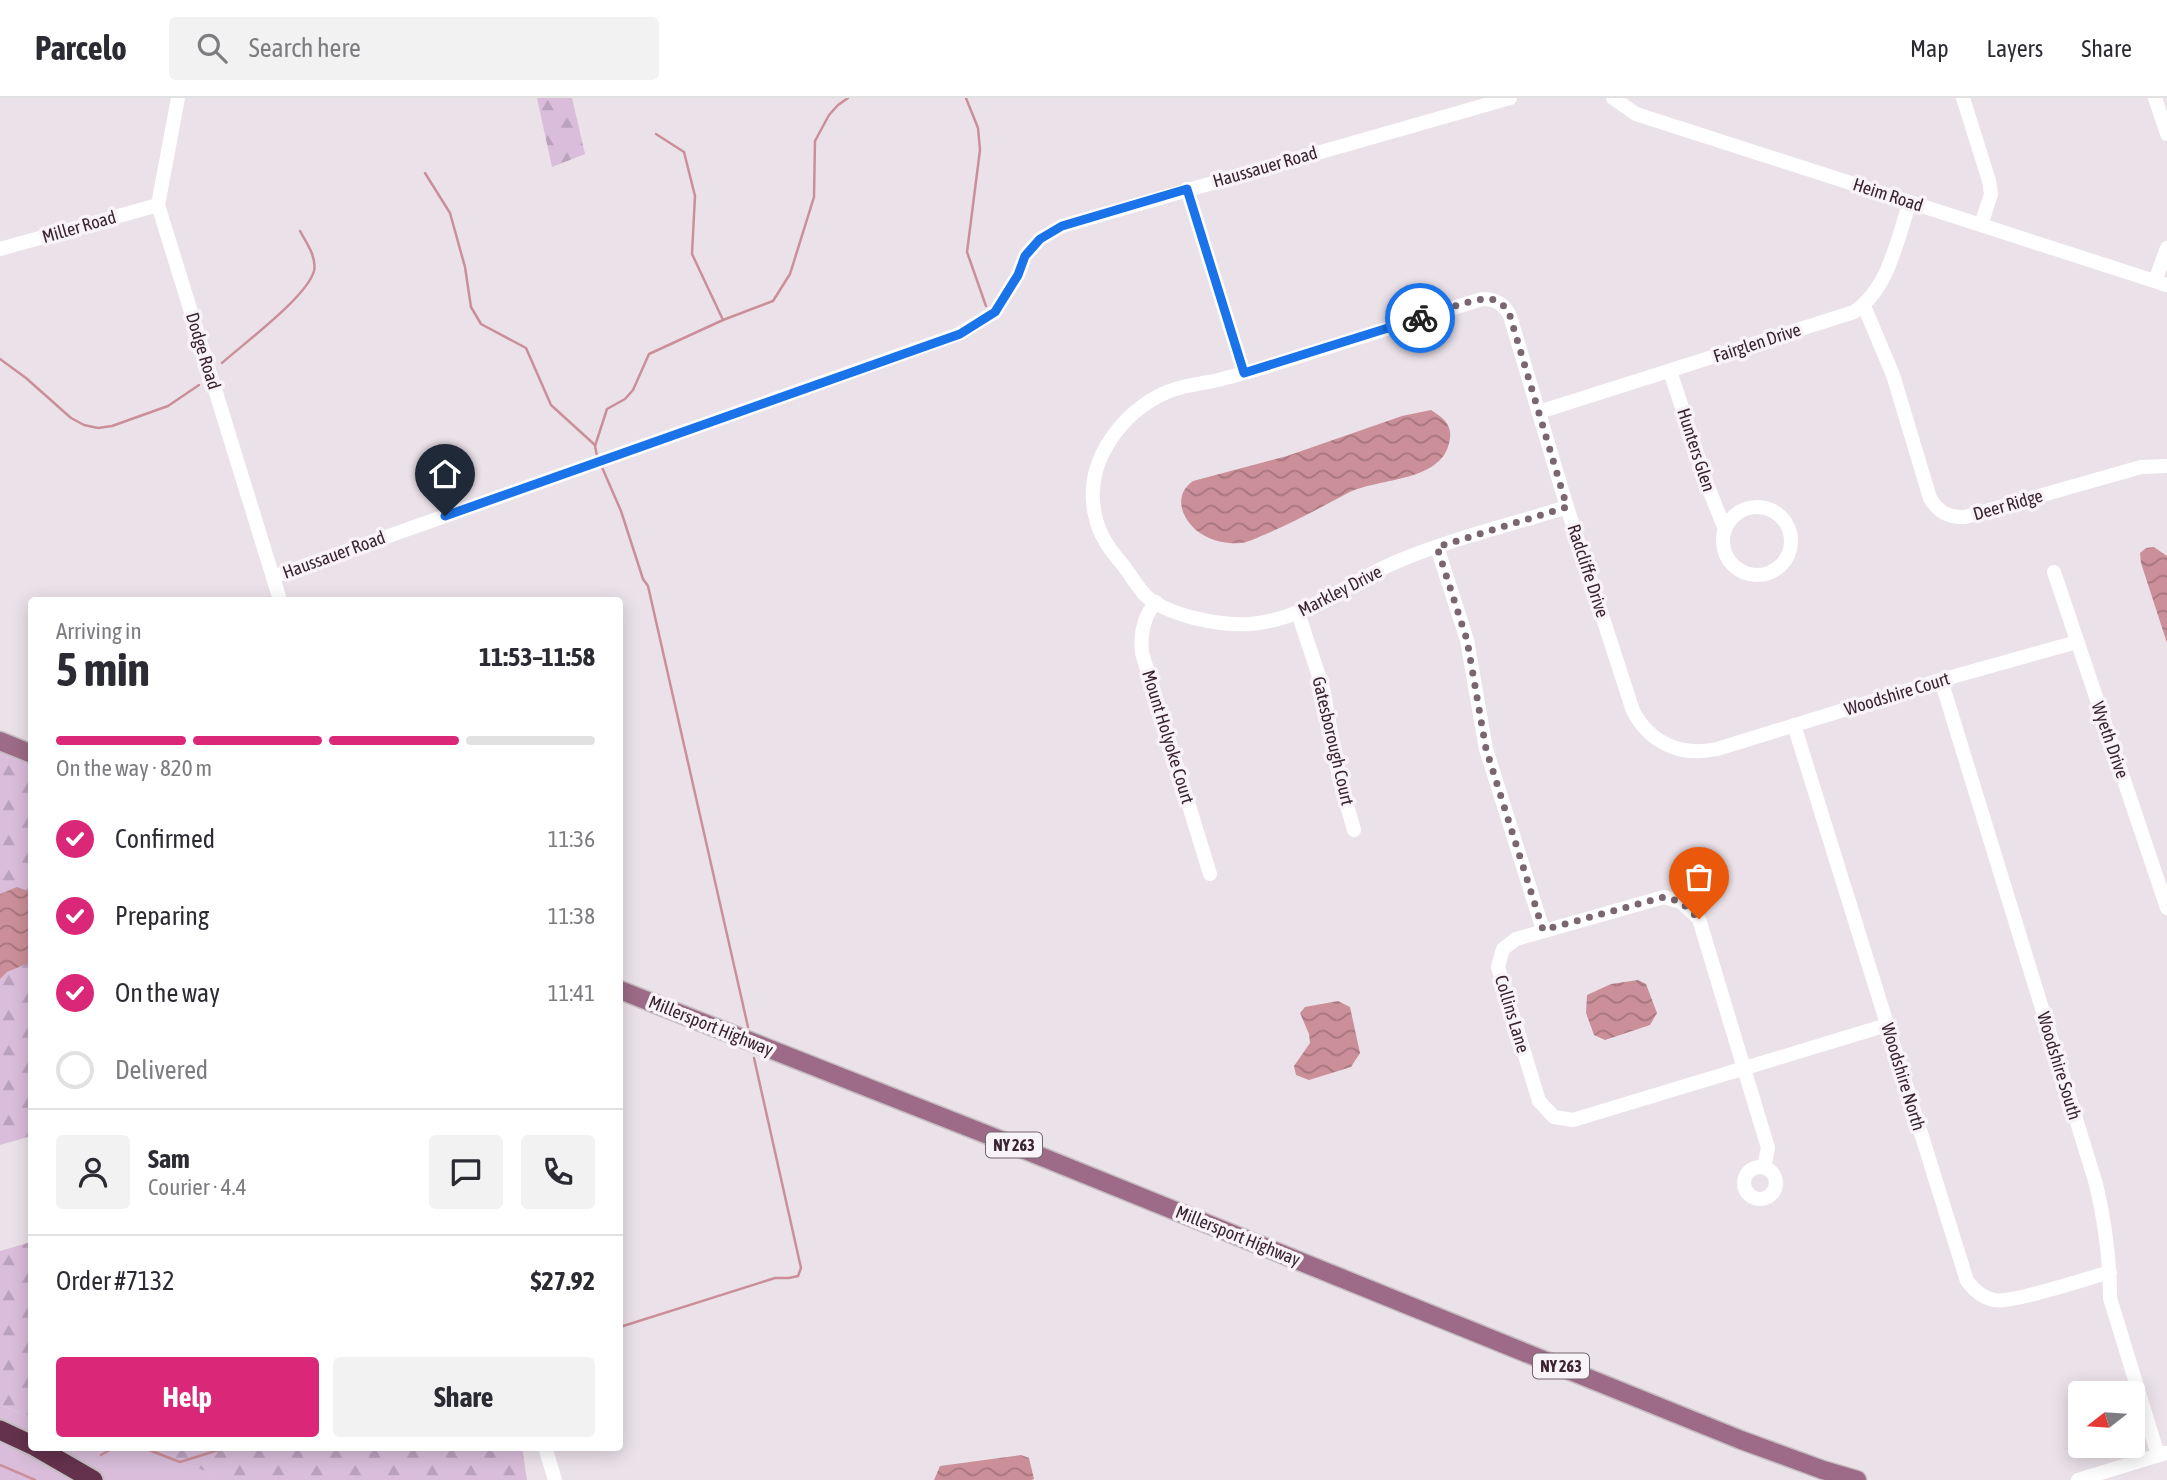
<!DOCTYPE html>
<meta charset="utf-8">
<style>
body{margin:0;font-family:"Asap Condensed",sans-serif;background:#f2f2f3;color:#2b2b33;height:100vh;display:flex;flex-direction:column;font-size:26px;white-space:nowrap}
*{box-sizing:border-box;margin:0}
p{font-size:23px;color:#7c7c81}
.icon{flex:none;width:38px;height:38px;fill:none;stroke:currentColor;stroke-width:2;stroke-linecap:round;stroke-linejoin:round}
.map{position:relative;flex:1;overflow:hidden}
.drawer{position:absolute;left:28px;top:499px;width:595px;height:854px;display:flex;flex-direction:column;background:#fff;border-radius:7px;box-shadow:0 4px 18px #0003}
.drawer>*{flex:none}
.needle{width:46px;rotate:253deg}
.buttons{position:absolute;left:2068px;top:1283px;display:grid;gap:14px}
.buttons a{display:grid;place-items:center;width:77px;height:77px;border-radius:7px;background:#fff;box-shadow:0 4px 18px #0003;font-size:35px}
.pin{position:absolute;display:grid;place-items:center;width:60px;height:60px;color:#fff;margin:-72px -30px;border-radius:50% 50% 50% 0;rotate:-45deg;box-shadow:0 0 7px #0007}
.pin .icon{rotate:45deg}
.courier{position:absolute;display:grid;place-items:center;width:70px;height:70px;margin:-35px;border:5px solid #1a73e8;border-radius:50%;background:#fff;color:#222;box-shadow:0 2px 9px #0007}
.summary em{font-style:normal;font-weight:700}
.summary div{display:flex;flex-direction:column-reverse}
.summary{display:flex;align-items:center;justify-content:space-between;height:119px;padding:0 28px}
h1{font-size:46px;font-weight:700;line-height:52px}
.bar{display:grid;grid-template-columns:repeat(4,1fr);gap:10px 7px;align-content:center;height:84px;padding:0 28px}
.bar i{height:9px;border-radius:5px;background:#e1e1e2}
.bar .selected{background:#db2777}
.bar p{grid-column:span 4}
.line{display:flex;align-items:center;gap:18px;padding:0 28px;border-top:2px solid #e1e1e2}
.line div{flex:1}
.round{display:grid;place-items:center;flex:none;width:74px;height:74px;border-radius:7px;background:#f2f2f3}
ol{padding:0 28px;list-style:none}
li{display:flex;align-items:center;gap:21px;height:77px}
li p{margin-inline-start:auto}
li .icon{padding:7px;border-radius:50%;background:#db2777;color:#fff;stroke-width:4}
li:last-child{color:#7c7c81}
li i{width:38px;height:38px;border:4px solid #e1e1e2;border-radius:50%}
.primary-button{display:flex;gap:14px;margin-top:auto;padding:14px 28px}
.primary-button a{flex:1;height:80px;border-radius:7px;background:#db2777;color:#fff;font-size:28px;font-weight:700;line-height:80px;text-align:center}
.primary-button a+a{background:#f2f2f3;color:#2b2b33}
header{display:flex;align-items:center;gap:42px;box-sizing:border-box;height:98px;padding:0 35px;background:#fff;border-bottom:2px solid #e1e1e2}
header strong{font-size:33px}
nav{display:flex;gap:38px;margin-inline-start:auto;font-size:24px}
.search{width:490px;height:63px;background:#f2f2f3;display:flex;align-items:center;gap:18px;box-sizing:border-box;padding:0 24px;border-radius:7px;color:#7c7c81;font-size:26px}
.map>svg:first-child{display:block}
.grass{fill:#d9bdda}
.forest{fill:url(#forest-firs)}
.water{fill:url(#water-waves)}
.lines{fill:none;stroke-linecap:round;stroke-linejoin:round}
.stream{stroke:#cb8f99;stroke-width:2.5}
.major-casing{stroke:#c4bdc1;stroke-width:21}
.highway-casing{stroke:#c4bdc1;stroke-width:23}
.minor{stroke:#fff;stroke-width:14}
.major{stroke:#9d6b87;stroke-width:18}
.highway{stroke:#64324c;stroke-width:19}
.done{stroke:#796671;stroke-width:7;stroke-dasharray:0 12.6}
.route{stroke:#1a73e8;stroke-width:9}
.labels{text-anchor:middle;stroke-width:7;stroke-linejoin:round;paint-order:stroke}
.shield{fill:#f8f3f7;stroke:#74626c;stroke-width:2}
.shield-label{font-size:16px;font-weight:bold;fill:#3b2431}
.street-label{font-size:18px;fill:#3b2431;stroke:#f8f3f7}
</style>
<header>
<strong>Parcelo</strong>
<div class="search"><svg class="icon" aria-label="search" viewBox="0 0 24 24"><circle cx="10" cy="10" r="6"/><path d="M15 15l6 6"/></svg>Search here</div>
<nav><a>Map</a><a>Layers</a><a>Share</a></nav>
</header>
<div class="map">
<svg width="2167" height="1382" viewBox="0 0 2167 1382">
<defs>
<pattern id="forest-firs" width="22" height="20" patternUnits="userSpaceOnUse" patternTransform="scale(1.75)"><rect width="22" height="20" fill="#d9bdda"/><path d="M5 1l3.5 6h-7zM16 11l3.5 6h-7z" fill="#bba2bc"/></pattern>
<pattern id="water-waves" width="16" height="10" patternUnits="userSpaceOnUse" patternTransform="scale(1.75)"><rect width="16" height="10" fill="#cb8f99"/><path d="M0 5q4-4 8 0t8 0" fill="none" stroke="#a6757d"/></pattern>
</defs>
<rect width="100%" height="100%" fill="#ebe2e9"/>
<!-- grass -->
<polygon class="grass" points="0,1307 31,1319 32,1349 141,1349 209,1374 212,1382 0,1382"/>
<!-- forest -->
<g class="forest">
<polygon points="537,0 572,0 585,56 552,69"/>
<polygon points="0,643 32,656 31,1038 0,1047"/>
<polygon points="31,1144 32,1144 31,1319 0,1307 0,1153"/>
<polygon points="141,1349 522,1349 527,1382 212,1382 208,1374"/>
</g>
<!-- water -->
<g class="water">
<path d="M1431,312C1442,319 1452,326 1450,340C1445,385 1379,379 1348,395C1321,409 1295,424 1266,436C1258,439 1250,444 1241,445C1229,446 1216,444 1205,438C1184,427 1170,399 1193,383L1287,358L1402,318Z"/>
<polygon points="2154,449 2167,458 2167,545 2141,465 2140,455 2146,450"/>
<polygon points="17,789 31,794 31,864 7,874 0,881 0,796"/>
<polygon points="1638,882 1646,886 1657,915 1650,927 1605,942 1594,937 1586,915 1587,897 1611,886"/>
<polygon points="1338,903 1350,909 1360,955 1351,969 1309,982 1296,977 1294,968 1310,945 1309,936 1300,915 1305,909"/>
<polygon points="1021,1357 1029,1360 1034,1381 1032,1382 934,1382 940,1368"/>
</g>
<g class="lines">
<!-- stream -->
<g class="stream">
<polyline points="966,0 978,30 980,52 967,154 986,208"/>
<polyline points="656,36 684,54 695,98 692,156 723,222"/>
<polyline points="425,75 450,115 465,169 471,209 481,226 526,250 551,307 595,347"/>
<polyline points="0,261 26,280 71,320 84,327 98,330 112,328 168,308 199,287"/>
<path d="M222,265C243,246 307,199 314,173C317,159 306,144 300,133"/>
<polyline points="597,358 595,348 607,311 625,301 633,292 649,256 723,222 773,203 790,176 814,99 815,43 829,17 838,7 848,0"/>
<polyline points="601,367 621,413 643,481 648,488 748,929"/>
<polyline points="620,1229 775,1180 789,1180 798,1178 801,1170 754,960"/>
<polyline points="141,1349 180,1364 228,1349"/>
<polyline points="101,1357 115,1349"/>
<polyline points="0,1367 35,1382"/>
</g>
<defs>
<g id="major">
<polyline points="0,643 32,656"/>
<polyline points="620,892 988,1037 1741,1342 1823,1372 1857,1382"/>
</g>
<g id="highway">
<polyline points="0,1332 32,1347"/>
<polyline points="36,1349 93,1382"/>
</g>
</defs>
<!-- major casing -->
<use href="#major" class="major-casing"/>
<!-- highway casing -->
<use href="#highway" class="highway-casing"/>
<!-- minor -->
<g class="minor">
<polyline points="178,0 158,107 280,502"/>
<polyline points="1613,0 1636,16 2167,187"/>
<polyline points="1963,0 1989,83 1991,96 1981,127"/>
<polyline points="2155,0 2167,36"/>
<polyline points="1187,91 1244,275"/>
<polyline points="0,151 158,107"/>
<polyline points="2155,183 2167,150"/>
<path d="M1864,208L1893,277L1930,400C1938,414 1949,420 1965,419L2141,369L2167,368"/>
<polyline points="1670,273 1708,389 1725,431"/>
<path d="M1539,314L1854,214C1889,191 1897,141 1910,104"/>
<circle cx="1757" cy="443" r="34"/>
<path d="M1567,409C1510,427 1450,441 1396,464C1347,485 1305,522 1250,526C1221,528 1167,518 1145,497C1137,488 1130,476 1123,467C1110,452 1099,437 1095,417C1083,365 1121,314 1167,294C1183,287 1201,286 1218,282C1242,276 1266,269 1290,261C1354,241 1418,221 1482,201C1496,201 1504,206 1510,218L1567,409L1633,613C1650,645 1681,659 1717,651L1941,582L2077,544"/>
<polyline points="1437,449 1467,542 1486,651 1543,832"/>
<polyline points="2054,474 2167,810"/>
<polyline points="273,479 959,236 995,214 1018,177 1025,158 1040,141 1062,128 1510,0"/>
<path d="M1156,504C1144,518 1140,536 1142,555L1210,776"/>
<polyline points="1298,515 1323,590 1339,679 1354,732"/>
<path d="M1941,582L2096,1086C2105,1124 2110,1161 2110,1200L2158,1357"/>
<path d="M1794,627L1967,1183C1974,1192 1983,1200 1994,1202C2010,1206 2089,1180 2110,1174"/>
<circle cx="1760" cy="1085" r="16"/>
<polyline points="1764,1069 1768,1050 1699,821 1681,804 1664,799 1516,841 1503,851 1498,869 1539,1003 1554,1019 1573,1022 1887,927"/>
<polyline points="545,1349 555,1382"/>
<polyline points="2078,1382 2166,1355"/>
</g>
<!-- major -->
<use href="#major" class="major"/>
<!-- highway -->
<use href="#highway" class="highway"/>
</g>
<g class="lines">
<!-- done -->
<path class="done" d="M1420,220C1435,215 1476,199 1490,201C1500,202 1506,209 1510,218L1567,409L1437,449L1467,542L1486,651L1543,832L1664,799L1681,804L1699,821"/>
<!-- route -->
<polyline class="route" points="445,418 960,236 995,214 1018,177 1025,158 1040,141 1062,128 1187,91 1244,275 1420,220"/>
</g>
<g class="labels">
<!-- shield labels -->
<g class="shield">
<rect x="986" y="1034.5" width="56" height="25" rx="5"/>
<rect x="1533" y="1255.5" width="56" height="25" rx="5"/>
</g>
<g class="shield-label">
<text x="1014" y="1053">NY 263</text>
<text x="1561" y="1274">NY 263</text>
</g>
<!-- street labels -->
<g class="street-label">
<text transform="translate(1265 69) rotate(-16)" y="6">Haussauer Road</text>
<text transform="translate(1888 97) rotate(18)" y="6">Heim Road</text>
<text transform="translate(79 129) rotate(-16)" y="6">Miller Road</text>
<text transform="translate(1757 245) rotate(-18)" y="6">Fairglen Drive</text>
<text transform="translate(203 253) rotate(73)" y="6">Dodge Road</text>
<text transform="translate(1696 352) rotate(72)" y="6">Hunters Glen</text>
<text transform="translate(2008 407) rotate(-16)" y="6">Deer Ridge</text>
<text transform="translate(334 457) rotate(-20)" y="6">Haussauer Road</text>
<text transform="translate(1588 473) rotate(72)" y="6">Radcliffe Drive</text>
<text transform="translate(1340 493) rotate(-27)" y="6">Markley Drive</text>
<text transform="translate(1897 596) rotate(-17)" y="6">Woodshire Court</text>
<text transform="translate(1168 639) rotate(73)" y="6">Mount Holyoke Court</text>
<text transform="translate(2110 642) rotate(71)" y="6">Wyeth Drive</text>
<text transform="translate(1333 643) rotate(77)" y="6">Gatesborough Court</text>
<text transform="translate(1512 916) rotate(73)" y="6">Collins Lane</text>
<text transform="translate(711 928) rotate(22)" y="6">Millersport Highway</text>
<text transform="translate(2059 968) rotate(73)" y="6">Woodshire South</text>
<text transform="translate(1903 979) rotate(73)" y="6">Woodshire North</text>
<text transform="translate(1238 1138) rotate(22)" y="6">Millersport Highway</text>
</g>
</g>
</svg>
<div class="buttons">
<a><svg class="needle" viewBox="-14 -14 28 28"><path d="M0-13l5 13h-10z" fill="#e53935"/><path d="M0 13l5-13h-10z" fill="#7c7c81"/></svg></a>
</div>
<div class="pin" style="left:1699px;top:821px;background:#ea580c"><svg class="icon" aria-label="bag" viewBox="0 0 24 24"><path d="M5 8h14l-1 12H6zM9 8a3 3 0 0 1 6 0"/></svg></div>
<div class="pin" style="left:445px;top:418px;background:#1f2937"><svg class="icon" aria-label="home" viewBox="0 0 24 24"><path d="M3 11l9-7 9 7M6 9v11h12V9"/></svg></div>
<div class="courier" style="left:1420px;top:220px"><svg class="icon" aria-label="bike" viewBox="0 0 24 24"><circle cx="6" cy="16" r="4"/><circle cx="18" cy="16" r="4"/><path d="M6 16l4-8h5l3 8M10 8l3 8H6M13 5h3"/></svg></div>
<section class="drawer">
<div class="summary"><div><h1>5 min</h1><p>Arriving in</p></div><em>11:53–11:58</em></div>
<div class="bar"><i class="selected"></i><i class="selected"></i><i class="selected"></i><i></i><p>On the way · 820 m</p></div>
<ol>
<li><svg class="icon" aria-label="check" viewBox="0 0 24 24"><path d="M5 12l5 5 9-10"/></svg>Confirmed<p>11:36</p></li>
<li><svg class="icon" aria-label="check" viewBox="0 0 24 24"><path d="M5 12l5 5 9-10"/></svg>Preparing<p>11:38</p></li>
<li><svg class="icon" aria-label="check" viewBox="0 0 24 24"><path d="M5 12l5 5 9-10"/></svg>On the way<p>11:41</p></li>
<li><i></i>Delivered</li>
</ol>
<div class="line" style="height:126px"><a class="round"><svg class="icon" aria-label="person" viewBox="0 0 24 24"><circle cx="12" cy="8" r="4"/><path d="M4 21q1-7 8-7t8 7"/></svg></a><div><b>Sam</b><p>Courier · 4.4</p></div><a class="round"><svg class="icon" aria-label="chat" viewBox="0 0 24 24"><path d="M4 5h16v11H9l-5 4z"/></svg></a><a class="round"><svg class="icon" aria-label="phone" viewBox="0 0 24 24"><path d="M5 4h4l2 5-3 2q2 4 5 5l2-3 5 2v4C11 20 4 13 5 4z"/></svg></a></div>
<div class="line" style="height:91px"><div>Order #7132</div><b>$27.92</b></div>
<div class="primary-button"><a>Help</a><a>Share</a></div>
</section>
</div>
